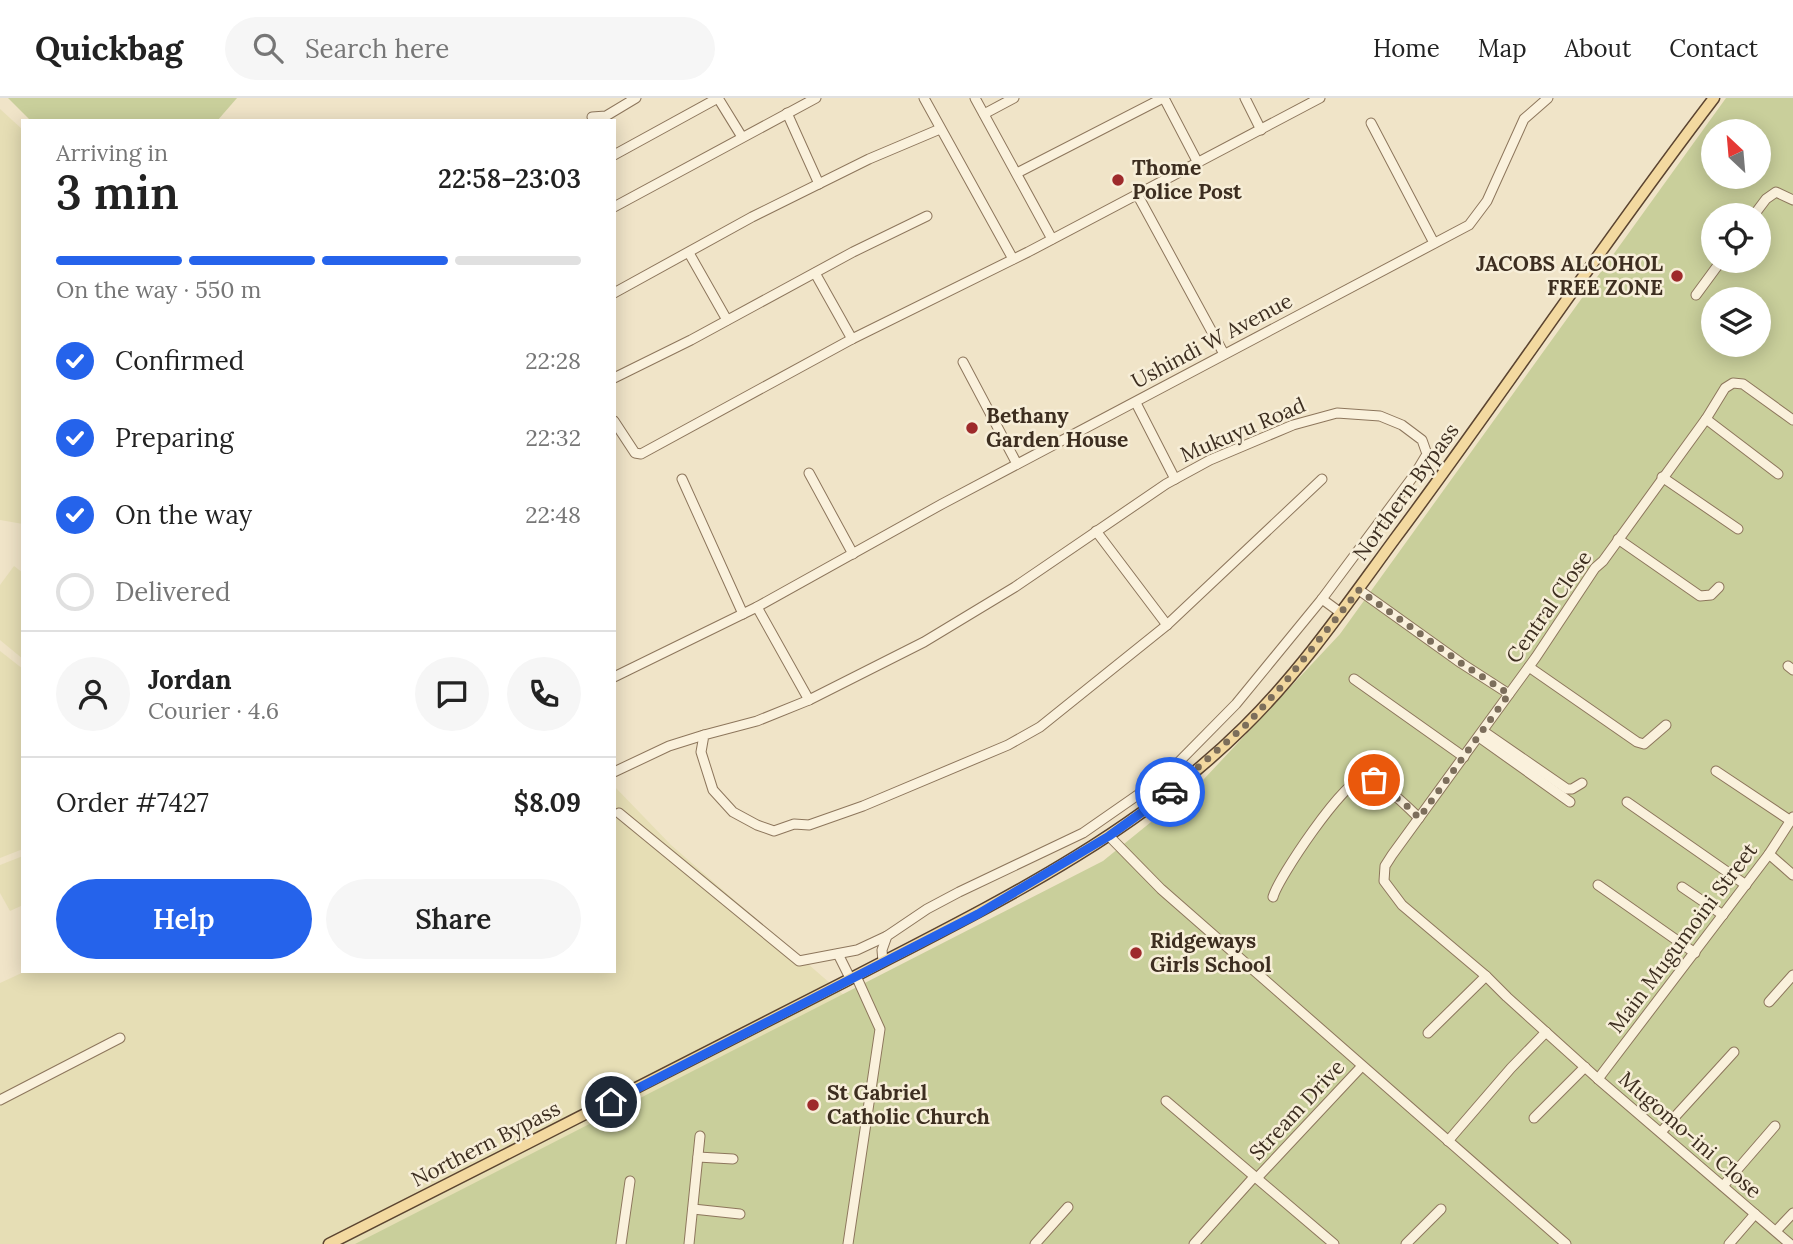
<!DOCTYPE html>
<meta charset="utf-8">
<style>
body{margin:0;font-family:Lora,serif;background:#f6f6f6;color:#222;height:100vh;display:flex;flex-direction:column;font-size:26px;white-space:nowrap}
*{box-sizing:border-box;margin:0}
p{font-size:23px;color:#767676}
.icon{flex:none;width:38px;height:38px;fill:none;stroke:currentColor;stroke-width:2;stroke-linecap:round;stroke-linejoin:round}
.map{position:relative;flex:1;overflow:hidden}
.panel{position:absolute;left:21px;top:21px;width:595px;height:854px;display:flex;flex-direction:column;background:#fff;border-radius:0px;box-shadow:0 4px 18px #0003}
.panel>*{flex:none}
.needle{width:46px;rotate:334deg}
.fabs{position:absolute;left:1701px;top:21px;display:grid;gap:14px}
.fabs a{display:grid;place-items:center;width:70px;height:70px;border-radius:50%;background:#fff;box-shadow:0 4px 18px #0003;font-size:35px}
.pin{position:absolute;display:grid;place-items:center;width:60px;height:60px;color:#fff;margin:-30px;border:4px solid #fff;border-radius:50%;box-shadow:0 2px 7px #0007}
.courier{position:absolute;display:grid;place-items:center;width:70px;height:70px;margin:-35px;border:5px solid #2563eb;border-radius:50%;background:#fff;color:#222;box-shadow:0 2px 9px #0007}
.headline em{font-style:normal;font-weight:600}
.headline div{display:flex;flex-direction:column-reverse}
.headline{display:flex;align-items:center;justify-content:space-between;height:119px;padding:0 35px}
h1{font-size:46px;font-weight:600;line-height:52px}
.bar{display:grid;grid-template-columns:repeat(4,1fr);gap:10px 7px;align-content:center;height:84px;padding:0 35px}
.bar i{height:9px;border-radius:5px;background:#e0e0e0}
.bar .current{background:#2563eb}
.bar p{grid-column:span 4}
.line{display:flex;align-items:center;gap:18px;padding:0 35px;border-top:2px solid #e0e0e0}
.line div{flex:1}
.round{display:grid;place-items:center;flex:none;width:74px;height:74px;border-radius:37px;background:#f6f6f6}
ol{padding:0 35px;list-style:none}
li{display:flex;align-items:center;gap:21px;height:77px}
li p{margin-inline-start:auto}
li .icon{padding:7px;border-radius:50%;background:#2563eb;color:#fff;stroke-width:4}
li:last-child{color:#767676}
li i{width:38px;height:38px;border:4px solid #e0e0e0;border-radius:50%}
.cta{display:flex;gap:14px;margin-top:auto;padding:14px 35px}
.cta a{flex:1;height:80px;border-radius:42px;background:#2563eb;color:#fff;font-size:28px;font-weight:600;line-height:80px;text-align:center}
.cta a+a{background:#f6f6f6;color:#222}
header{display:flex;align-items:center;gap:42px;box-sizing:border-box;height:98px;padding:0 35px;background:#fff;border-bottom:2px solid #e0e0e0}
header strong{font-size:33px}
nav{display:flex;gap:38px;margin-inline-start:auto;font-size:24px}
.search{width:490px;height:63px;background:#f6f6f6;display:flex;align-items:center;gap:18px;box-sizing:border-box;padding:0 24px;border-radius:38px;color:#767676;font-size:26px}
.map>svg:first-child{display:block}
.farmland{fill:#e6deb5}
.green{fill:#c9cf9b;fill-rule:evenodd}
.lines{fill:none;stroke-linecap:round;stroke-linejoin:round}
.minor-casing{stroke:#8d765c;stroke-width:11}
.major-casing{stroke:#5b4430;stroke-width:13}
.minor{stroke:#faf1dc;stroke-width:9}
.major{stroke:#f3d9a0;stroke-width:10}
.done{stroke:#7c6e5b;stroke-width:7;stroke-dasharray:0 12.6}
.route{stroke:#2563eb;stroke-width:9}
.poi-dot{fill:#9e2a2b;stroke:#f7eed8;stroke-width:2.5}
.labels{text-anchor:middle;stroke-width:5;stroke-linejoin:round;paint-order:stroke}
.poi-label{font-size:21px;font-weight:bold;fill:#3d2e20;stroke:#f7eed8;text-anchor:start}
.street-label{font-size:21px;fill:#3d2e20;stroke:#f7eed8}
</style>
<header>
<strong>Quickbag</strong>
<div class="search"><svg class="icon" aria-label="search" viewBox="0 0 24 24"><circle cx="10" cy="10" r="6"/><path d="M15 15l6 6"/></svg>Search here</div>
<nav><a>Home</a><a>Map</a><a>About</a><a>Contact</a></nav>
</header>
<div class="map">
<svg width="1793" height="1146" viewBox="0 0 1793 1146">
<rect width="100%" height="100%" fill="#f0e4c8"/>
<!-- farmland -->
<g class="farmland">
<polygon points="0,11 23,32 23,426 0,422"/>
<polygon points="14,468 23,475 23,561 0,542 0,487"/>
<polygon points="0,553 23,571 23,751 0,760"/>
<polygon points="614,688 671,747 877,926 434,1146 0,1146 0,885 26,873 614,873"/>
<polygon points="23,758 23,807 10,813 0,795 0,767"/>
</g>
<!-- green -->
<g class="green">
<polygon points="8,0 237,0 217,23 31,23"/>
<path d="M1726,0H1793V1146H355L1103,763L1204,681L1340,536ZM1713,33H1759V79H1713ZM1713,117H1759V163H1713ZM1713,201H1759V247H1713Z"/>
</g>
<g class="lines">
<defs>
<g id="minor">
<polyline points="718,0 742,39"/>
<polyline points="924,0 1013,161"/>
<polyline points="975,0 1052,141"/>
<polyline points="1164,0 1198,65"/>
<polyline points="1245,0 1261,32"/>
<polyline points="787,15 819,86"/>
<polyline points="984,16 1014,0"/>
<polyline points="592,19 606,18 636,0"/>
<polyline points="1371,25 1434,145"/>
<polyline points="614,57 718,0"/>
<polyline points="1017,75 1163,0"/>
<polyline points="1137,96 1224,256"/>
<polyline points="614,109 816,0"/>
<polyline points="1754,117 1766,101 1776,94 1793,102"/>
<polyline points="689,155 727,222"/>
<polyline points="815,175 852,241"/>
<polyline points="614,195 752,119 869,61 940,31"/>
<polyline points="1696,197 1721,163"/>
<polyline points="963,264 1017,366"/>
<polyline points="614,280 691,242 853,154 927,118"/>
<polyline points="1136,305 1175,381"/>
<polyline points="1706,321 1778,376"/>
<polyline points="614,323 635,355 641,356 852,241 1028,154 1320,0"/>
<polyline points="809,375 853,456"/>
<polyline points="1662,379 1738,431"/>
<polyline points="682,381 743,516"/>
<polyline points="1096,433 1167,527"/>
<polyline points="1618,441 1700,498 1711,497 1719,489"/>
<polyline points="1359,492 1461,565 1509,596"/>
<polyline points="1322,501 1341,515"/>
<polyline points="757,509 809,602"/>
<polyline points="1788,568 1793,572"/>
<polyline points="1529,569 1637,644 1644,646 1666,627"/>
<polyline points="614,579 757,509 942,406 1469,127 1487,103 1524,21 1548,0"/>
<polyline points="1354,581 1464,659"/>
<polyline points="1483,633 1567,691 1572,691 1582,685"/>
<polyline points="1479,639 1570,704"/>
<polyline points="1716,673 1791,723"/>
<polyline points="614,674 669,648 704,637"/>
<polyline points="1627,704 1746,787"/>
<polyline points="619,715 799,863 857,852 887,838"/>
<polyline points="1109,738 1161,791 1566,1146"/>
<polyline points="1769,756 1793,777"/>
<polyline points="1598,787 1695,855"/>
<polyline points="1682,789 1723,817"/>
<path d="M1273,799C1278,780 1344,682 1363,680C1377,678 1409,710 1419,720"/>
<polyline points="838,856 850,880"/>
<polyline points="883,864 882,852 887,838 927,811 959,794 1083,735 1165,678 1236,606 1322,501 1415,376 1427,356 1422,342 1402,327 1380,318 1337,315 1293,327 1210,362 1166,386 1015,489 924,544 809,602 757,623 704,637 701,654 713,692 733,714 757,727 774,733 794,726 809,727 863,708 1008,647 1040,629 1167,527 1322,381"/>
<polyline points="1769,904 1793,877"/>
<polyline points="1428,935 1486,878"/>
<polyline points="1598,981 1769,756 1793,719"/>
<polyline points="0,1002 120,940"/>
<polyline points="1166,1003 1334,1146"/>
<polyline points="1534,1020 1585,969"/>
<polyline points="1661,1034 1734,954"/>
<polyline points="1448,1043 1511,970 1546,934"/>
<polyline points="698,1059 733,1061"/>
<polyline points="1257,1080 1362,968"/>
<polyline points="1723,1088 1775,1028"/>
<polyline points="693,1111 740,1116"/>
<polyline points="1776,1133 1793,1115"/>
<polyline points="621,1146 630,1083"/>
<polyline points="689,1146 700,1038"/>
<polyline points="848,1146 880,931 856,878"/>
<polyline points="1035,1146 1068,1109"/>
<polyline points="1194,1146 1254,1079"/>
<polyline points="1406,1146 1441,1111"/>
<polyline points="1729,1146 1755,1116"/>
<polyline points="1790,1146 1598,981 1507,899 1486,878 1402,807 1384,783 1385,768 1392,757 1536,559 1595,470 1603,463 1706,321 1725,290 1733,285 1743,286 1793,322"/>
</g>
<path id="major" d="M329,1146C502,1058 676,971 848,882C988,809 1130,742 1244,629C1301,573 1347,506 1394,442C1503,296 1603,145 1714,0"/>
</defs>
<!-- minor casing -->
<use href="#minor" class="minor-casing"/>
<!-- major casing -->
<use href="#major" class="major-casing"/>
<!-- minor -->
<use href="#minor" class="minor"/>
<!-- major -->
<use href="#major" class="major"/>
</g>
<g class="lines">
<!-- done -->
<polyline class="done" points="1170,694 1247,626 1282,588 1359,492 1461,565 1509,596 1419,720 1407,708 1374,682"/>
<!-- route -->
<polyline class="route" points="611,1004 978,816 1109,738 1170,694"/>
</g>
<!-- markers -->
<g class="poi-dot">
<circle cx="1118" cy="82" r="7"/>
<circle cx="1677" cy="178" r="7"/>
<circle cx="972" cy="330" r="7"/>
<circle cx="1136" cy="855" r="7"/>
<circle cx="813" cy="1007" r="7"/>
</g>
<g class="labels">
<!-- poi labels -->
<g class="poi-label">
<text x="1132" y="77">Thome<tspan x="1132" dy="24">Police Post</tspan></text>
<text x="1663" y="173" text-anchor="end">JACOBS ALCOHOL<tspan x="1663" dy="24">FREE ZONE</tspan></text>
<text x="986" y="325">Bethany<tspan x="986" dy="24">Garden House</tspan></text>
<text x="1150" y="850">Ridgeways<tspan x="1150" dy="24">Girls School</tspan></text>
<text x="827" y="1002">St Gabriel<tspan x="827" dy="24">Catholic Church</tspan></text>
</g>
<!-- street labels -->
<g class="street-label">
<text transform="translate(1212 243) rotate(-28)" y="7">Ushindi W Avenue</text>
<text transform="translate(1243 332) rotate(-23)" y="7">Mukuyu Road</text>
<text transform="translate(1406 394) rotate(-54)" y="7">Northern Bypass</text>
<text transform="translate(1549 509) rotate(-55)" y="7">Central Close</text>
<text transform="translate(1683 840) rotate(-53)" y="7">Main Mugumoini Street</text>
<text transform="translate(1297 1012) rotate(-47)" y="7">Stream Drive</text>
<text transform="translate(1690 1037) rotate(41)" y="7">Mugomo-ini Close</text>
<text transform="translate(486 1046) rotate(-27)" y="7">Northern Bypass</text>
</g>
</g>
</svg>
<div class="fabs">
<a><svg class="needle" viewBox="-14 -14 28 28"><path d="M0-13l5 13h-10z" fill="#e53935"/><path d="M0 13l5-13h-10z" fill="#767676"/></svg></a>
<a><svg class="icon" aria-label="locate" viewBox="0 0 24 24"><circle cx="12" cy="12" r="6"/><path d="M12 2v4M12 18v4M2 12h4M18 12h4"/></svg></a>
<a><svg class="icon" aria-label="layers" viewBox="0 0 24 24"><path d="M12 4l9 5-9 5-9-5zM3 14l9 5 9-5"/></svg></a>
</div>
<div class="pin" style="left:1374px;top:682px;background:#ea580c"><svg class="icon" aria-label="bag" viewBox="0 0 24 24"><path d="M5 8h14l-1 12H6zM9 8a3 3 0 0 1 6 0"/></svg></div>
<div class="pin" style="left:611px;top:1004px;background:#1f2937"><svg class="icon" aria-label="home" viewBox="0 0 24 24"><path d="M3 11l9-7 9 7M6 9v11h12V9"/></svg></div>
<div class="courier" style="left:1170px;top:694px"><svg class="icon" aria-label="car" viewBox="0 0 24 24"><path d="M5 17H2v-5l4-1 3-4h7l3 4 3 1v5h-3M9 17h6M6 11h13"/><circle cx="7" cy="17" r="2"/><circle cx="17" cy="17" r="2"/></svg></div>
<section class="panel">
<div class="headline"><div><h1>3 min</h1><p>Arriving in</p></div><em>22:58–23:03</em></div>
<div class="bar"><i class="current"></i><i class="current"></i><i class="current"></i><i></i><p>On the way · 550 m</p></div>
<ol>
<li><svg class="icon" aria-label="check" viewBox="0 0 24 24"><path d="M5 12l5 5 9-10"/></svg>Confirmed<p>22:28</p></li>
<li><svg class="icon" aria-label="check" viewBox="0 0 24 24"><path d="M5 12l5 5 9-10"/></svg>Preparing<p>22:32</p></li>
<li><svg class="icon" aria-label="check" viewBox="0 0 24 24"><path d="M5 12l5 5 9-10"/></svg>On the way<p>22:48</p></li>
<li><i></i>Delivered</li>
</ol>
<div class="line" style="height:126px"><a class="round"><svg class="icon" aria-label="person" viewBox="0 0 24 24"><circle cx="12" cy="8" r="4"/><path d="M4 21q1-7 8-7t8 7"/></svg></a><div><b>Jordan</b><p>Courier · 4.6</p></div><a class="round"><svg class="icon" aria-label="chat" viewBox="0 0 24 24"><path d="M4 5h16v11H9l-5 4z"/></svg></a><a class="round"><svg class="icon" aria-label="phone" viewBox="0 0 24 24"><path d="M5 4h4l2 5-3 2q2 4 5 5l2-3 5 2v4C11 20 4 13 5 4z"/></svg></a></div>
<div class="line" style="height:91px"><div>Order #7427</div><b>$8.09</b></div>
<div class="cta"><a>Help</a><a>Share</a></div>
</section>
</div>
